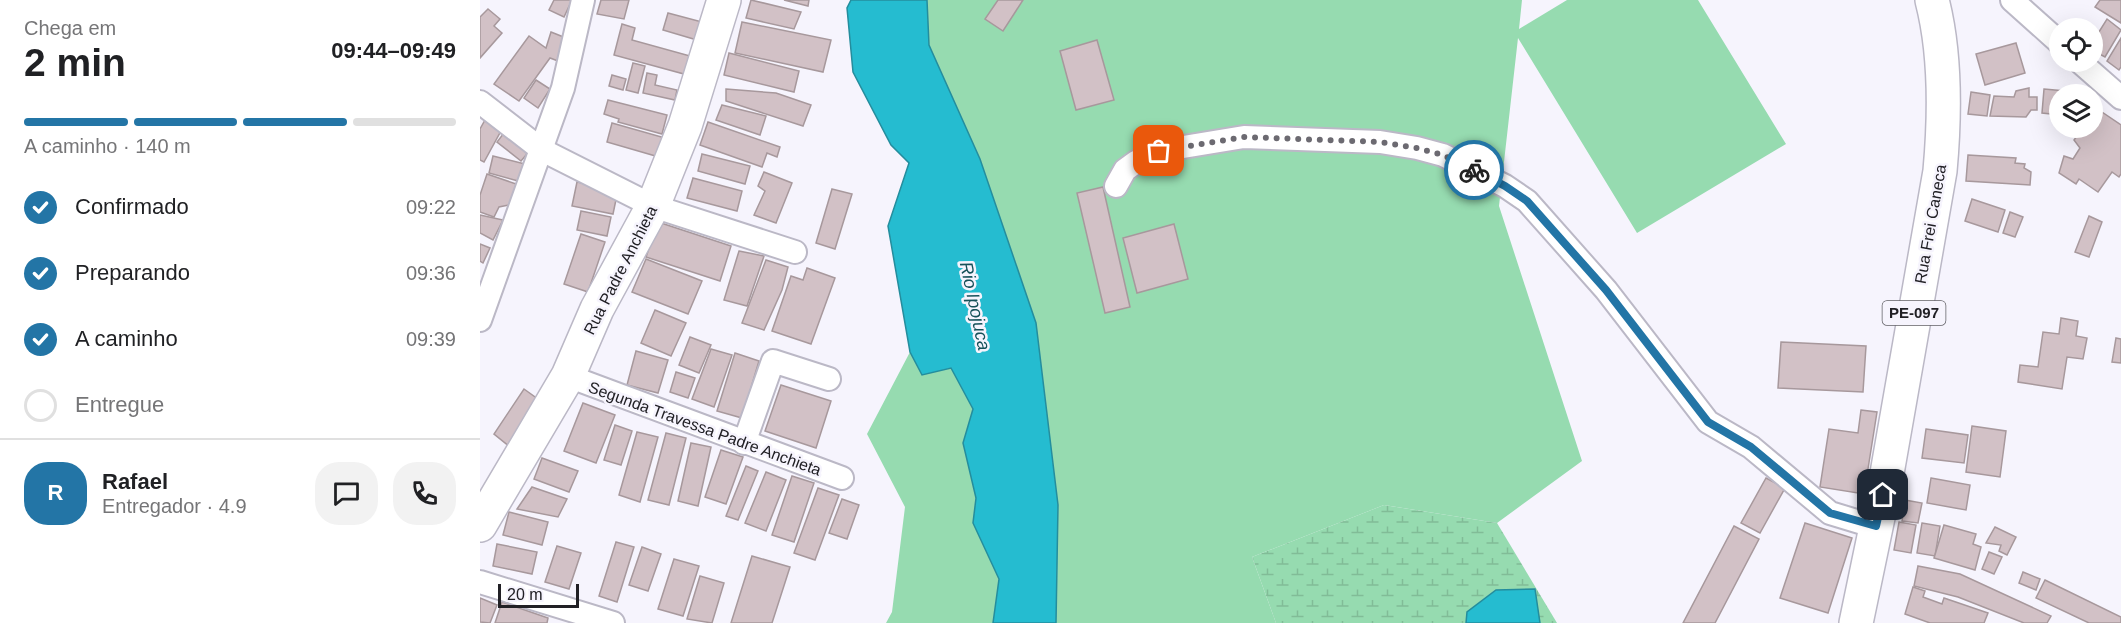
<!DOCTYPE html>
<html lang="pt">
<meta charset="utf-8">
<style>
body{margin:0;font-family:Arial,sans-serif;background:#f2f2f2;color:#202124;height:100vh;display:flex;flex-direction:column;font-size:22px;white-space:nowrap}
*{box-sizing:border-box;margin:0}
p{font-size:20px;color:#757577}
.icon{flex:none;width:33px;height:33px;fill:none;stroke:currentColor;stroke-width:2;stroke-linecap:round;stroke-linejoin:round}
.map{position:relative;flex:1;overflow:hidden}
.details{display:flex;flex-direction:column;background:#fff;width:480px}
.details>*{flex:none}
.controls{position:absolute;left:1569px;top:18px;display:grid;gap:12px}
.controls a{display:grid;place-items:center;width:54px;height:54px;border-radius:50%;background:#fff;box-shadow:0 6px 24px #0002;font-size:30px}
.scale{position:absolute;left:18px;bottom:15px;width:81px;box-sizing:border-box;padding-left:6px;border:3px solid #212025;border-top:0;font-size:16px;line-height:21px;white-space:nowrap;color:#212025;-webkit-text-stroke:4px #f6f4fd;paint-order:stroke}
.pin{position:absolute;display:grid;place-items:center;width:51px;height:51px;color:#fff;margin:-26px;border-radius:12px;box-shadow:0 3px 9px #0006}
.courier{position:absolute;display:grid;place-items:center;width:60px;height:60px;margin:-30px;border:4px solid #2375a6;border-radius:50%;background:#fff;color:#222;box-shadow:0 2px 8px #0007}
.summary em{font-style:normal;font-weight:700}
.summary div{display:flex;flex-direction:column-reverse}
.summary{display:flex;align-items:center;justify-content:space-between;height:102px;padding:0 24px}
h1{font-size:39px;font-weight:700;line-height:45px}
.bar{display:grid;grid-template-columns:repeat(4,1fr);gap:9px 6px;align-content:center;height:72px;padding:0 24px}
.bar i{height:8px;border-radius:4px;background:#e0e0e0}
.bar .on{background:#2375a6}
.bar p{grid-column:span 4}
.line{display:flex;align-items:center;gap:15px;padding:0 24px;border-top:2px solid #e0e0e0}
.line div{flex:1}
.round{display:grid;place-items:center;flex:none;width:63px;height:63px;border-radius:24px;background:#f2f2f2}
ol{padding:0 24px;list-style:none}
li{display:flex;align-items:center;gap:18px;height:66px}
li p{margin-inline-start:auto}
li .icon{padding:6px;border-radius:50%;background:#2375a6;color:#fff;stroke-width:4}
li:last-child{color:#757577}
li i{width:33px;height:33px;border:3px solid #e0e0e0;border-radius:50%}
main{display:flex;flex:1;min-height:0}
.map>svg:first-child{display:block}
.grass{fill:#96dbb0}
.wetland{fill:url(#wetland-marsh)}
.water{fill:#25bcd0;stroke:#248d9d;stroke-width:1.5}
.building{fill:#d2c1c6;stroke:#a7989c;stroke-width:1.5}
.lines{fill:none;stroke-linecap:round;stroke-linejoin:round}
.street-casing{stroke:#bbb8c6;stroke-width:26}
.secondary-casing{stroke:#bbb8c6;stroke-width:36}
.primary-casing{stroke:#bbb8c6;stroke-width:36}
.street{stroke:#fff;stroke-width:22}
.secondary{stroke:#fff;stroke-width:33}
.primary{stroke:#fff;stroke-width:33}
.done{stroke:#6c6a71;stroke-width:6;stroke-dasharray:0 10.8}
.route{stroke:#2375a6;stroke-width:8}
.labels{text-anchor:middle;stroke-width:5;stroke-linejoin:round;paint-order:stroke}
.shield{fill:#f6f4fd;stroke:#616066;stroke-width:1.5}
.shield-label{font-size:15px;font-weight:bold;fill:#212025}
.street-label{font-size:16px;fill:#212025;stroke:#f6f4fd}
.water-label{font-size:18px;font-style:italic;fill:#165159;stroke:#f6f4fd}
</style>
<main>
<section class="details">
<div class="summary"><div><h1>2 min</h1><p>Chega em</p></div><em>09:44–09:49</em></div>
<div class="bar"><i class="on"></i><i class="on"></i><i class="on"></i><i></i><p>A caminho · 140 m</p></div>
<ol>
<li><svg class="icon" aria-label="check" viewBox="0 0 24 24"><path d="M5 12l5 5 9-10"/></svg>Confirmado<p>09:22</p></li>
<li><svg class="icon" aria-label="check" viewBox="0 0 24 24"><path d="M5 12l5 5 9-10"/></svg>Preparando<p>09:36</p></li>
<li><svg class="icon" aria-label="check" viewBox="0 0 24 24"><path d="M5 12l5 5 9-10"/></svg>A caminho<p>09:39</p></li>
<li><i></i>Entregue</li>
</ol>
<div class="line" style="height:108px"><b class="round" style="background:#2375a6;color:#fff">R</b><div><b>Rafael</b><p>Entregador · 4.9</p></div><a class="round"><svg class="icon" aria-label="chat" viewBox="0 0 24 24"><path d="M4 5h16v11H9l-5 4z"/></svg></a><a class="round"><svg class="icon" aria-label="phone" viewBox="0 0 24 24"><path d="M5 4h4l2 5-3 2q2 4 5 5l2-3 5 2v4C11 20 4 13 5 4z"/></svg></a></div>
</section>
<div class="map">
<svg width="1641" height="623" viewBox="0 0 1641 623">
<defs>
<pattern id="wetland-marsh" width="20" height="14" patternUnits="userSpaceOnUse" patternTransform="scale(1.5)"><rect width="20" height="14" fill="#96dbb0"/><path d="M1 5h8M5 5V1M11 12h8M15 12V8" fill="none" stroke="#81bc97"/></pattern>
</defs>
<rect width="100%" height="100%" fill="#f6f4fd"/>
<!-- grass -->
<g class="grass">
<polygon points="447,0 1042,0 1039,29 1087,0 1218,0 1306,144 1157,233 1038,38 1019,206 1102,461 1017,523 904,505 772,557 796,623 576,623 578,505 556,323 500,159 449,45"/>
<polygon points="430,352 442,375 471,368 493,409 483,443 496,498 493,523 519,579 513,623 406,623 412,612 425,507 387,434"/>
</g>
<!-- wetland -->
<polygon class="wetland" points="904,505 1017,523 1077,623 796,623 772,557"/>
<!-- water -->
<g class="water">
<polygon points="371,0 447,0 449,45 500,159 556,323 578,505 576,623 513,623 519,579 493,523 496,498 483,443 493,409 471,368 442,375 430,352 408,226 429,163 411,145 373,72 367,8"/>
<polygon points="1055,589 1060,623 986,623 987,612 1016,590"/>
</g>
<!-- building -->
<g class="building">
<polygon points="74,0 92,0 84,17 69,10"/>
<polygon points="121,0 149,0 144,19 117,14"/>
<polygon points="271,0 321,12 314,29 266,18"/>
<polygon points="304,0 329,0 328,6"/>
<polygon points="518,0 543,0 523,31 505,19"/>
<polygon points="1620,0 1641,0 1641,23 1615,7"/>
<polygon points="8,9 20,19 14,26 22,33 0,58 0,17"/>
<polygon points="188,13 222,22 217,40 183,30"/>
<polygon points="1627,19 1641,30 1625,57 1612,50 1612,43"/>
<polygon points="262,22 351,40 343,72 255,53"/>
<polygon points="142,24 155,28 152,40 210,56 204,74 134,55"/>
<polygon points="71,32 86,38 78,61 70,58 39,101 14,84 49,36 66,48"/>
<polygon points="1641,38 1641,67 1639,70 1627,61"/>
<polygon points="617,40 634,100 596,110 580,51"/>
<polygon points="1536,43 1545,73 1505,85 1496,54"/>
<polygon points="249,53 319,71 314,92 244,75"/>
<polygon points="153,63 165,66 158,93 146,90"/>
<polygon points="167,73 177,75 175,85 197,90 195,100 163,93"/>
<polygon points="132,75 146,79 143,90 129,86"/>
<polygon points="56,80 70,89 58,108 44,98"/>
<polygon points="1549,88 1549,97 1557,97 1557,110 1551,110 1546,117 1510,116 1514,96 1534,97 1536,91"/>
<polygon points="246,89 296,93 331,105 323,126 246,101"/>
<polygon points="1564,89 1596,92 1596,94 1580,94 1580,115 1562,113"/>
<polygon points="1491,92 1510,95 1507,116 1488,114"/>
<polygon points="128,100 187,115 182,134 138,122 139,119 124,114"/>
<polygon points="242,105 286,116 280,135 236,120"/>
<polygon points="1616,108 1641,125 1641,174 1639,177 1632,172 1618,192 1599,179 1596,184 1579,173 1584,156 1593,159 1600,148 1594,140 1603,128 1612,128 1612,113"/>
<polygon points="5,120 22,129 4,162 0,160 0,129"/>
<polygon points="228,122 300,147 297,157 287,153 282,167 220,145"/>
<polygon points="132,123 185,138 179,157 127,142"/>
<polygon points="27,129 52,148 41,161 17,142"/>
<polygon points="222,154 270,166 265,184 218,171"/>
<polygon points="1488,155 1536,158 1535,163 1545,164 1544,168 1551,172 1550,185 1486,181"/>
<polygon points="13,156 49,165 42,182 9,173"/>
<polygon points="284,172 312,183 296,223 274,215 285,191 278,186"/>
<polygon points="7,174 42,186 34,204 19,207 14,217 0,212 0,195"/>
<polygon points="213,178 262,191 257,211 207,198"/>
<polygon points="97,182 138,190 133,214 92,206"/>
<polygon points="623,187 650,307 625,313 597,193"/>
<polygon points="352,189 372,194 355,249 336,243"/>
<polygon points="1492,199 1525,210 1518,232 1485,221"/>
<polygon points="101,211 131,217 127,236 97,230"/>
<polygon points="1530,212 1543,217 1535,237 1523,233"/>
<polygon points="0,215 23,220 13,240 0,233"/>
<polygon points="1609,216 1622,222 1609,257 1595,252"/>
<polygon points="178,222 251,246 240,281 166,257"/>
<polygon points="694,224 708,279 657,293 643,238"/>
<polygon points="101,234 125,242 108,292 84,284"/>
<polygon points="0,244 10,248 3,263 0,261"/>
<polygon points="259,251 284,256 267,306 244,300"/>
<polygon points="166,259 222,281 208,314 152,292"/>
<polygon points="286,260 308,267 302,290 284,330 262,323"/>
<polygon points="327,268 355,278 331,344 292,331 311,276 323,280"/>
<polygon points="175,310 206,323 191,356 161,343"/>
<polygon points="1581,318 1598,321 1596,336 1607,338 1603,359 1587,357 1582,389 1538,382 1540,365 1558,367 1563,332 1579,334"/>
<polygon points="210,337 231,345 219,373 199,365"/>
<polygon points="1636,338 1641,339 1641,363 1632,362"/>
<polygon points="1301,342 1386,346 1383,392 1298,388"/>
<polygon points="231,349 252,355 234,407 212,399"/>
<polygon points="156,351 188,360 178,393 147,385"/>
<polygon points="255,353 279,361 262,418 237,411"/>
<polygon points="196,372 215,378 208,398 190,392"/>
<polygon points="301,385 351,401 336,448 285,431"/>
<polygon points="44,389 62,402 30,447 14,434"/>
<polygon points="103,403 135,415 116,463 84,451"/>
<polygon points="1381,410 1397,412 1384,494 1340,487 1349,429 1378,433"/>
<polygon points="135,425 152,431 141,465 124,460"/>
<polygon points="1492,426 1526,431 1520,477 1486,472"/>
<polygon points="1446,429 1488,435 1484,463 1442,458"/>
<polygon points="157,432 178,437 160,502 139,495"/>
<polygon points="186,433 206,438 189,505 168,500"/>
<polygon points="211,443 231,447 218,506 198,501"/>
<polygon points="241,450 263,457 246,504 225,497"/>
<polygon points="62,458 98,471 89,492 54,479"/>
<polygon points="266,466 278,471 258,520 246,516"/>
<polygon points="286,472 306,480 286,531 265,523"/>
<polygon points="312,476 334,483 314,542 292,535"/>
<polygon points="1286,478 1305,488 1280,533 1261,523"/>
<polygon points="1451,478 1490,485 1486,510 1447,503"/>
<polygon points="52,487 87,499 78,517 37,509"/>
<polygon points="338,488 359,495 335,560 314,553"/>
<polygon points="362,499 379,505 367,539 349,533"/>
<polygon points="1425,500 1442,503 1438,523 1422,521"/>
<polygon points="29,512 68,522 62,545 23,535"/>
<polygon points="1419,522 1436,525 1431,553 1414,550"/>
<polygon points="1325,523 1372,538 1348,613 1300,598"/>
<polygon points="1442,523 1460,526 1455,556 1437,553"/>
<polygon points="1464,525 1496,534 1493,544 1501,547 1495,570 1454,558"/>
<polygon points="1254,526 1279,539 1235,623 1203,623"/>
<polygon points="1515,527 1536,537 1527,555 1519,551 1521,545 1506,543"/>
<polygon points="136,542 154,547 137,602 119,596"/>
<polygon points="17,544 57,552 52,574 13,566"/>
<polygon points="77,546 101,553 89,589 65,582"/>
<polygon points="162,547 181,554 168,591 149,585"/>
<polygon points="1509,552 1522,557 1514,574 1502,569"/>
<polygon points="272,556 310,567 292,623 251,623"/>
<polygon points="194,559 219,566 203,616 178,609"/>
<polygon points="1438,566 1480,574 1571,616 1567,623 1544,623 1478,597 1434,586"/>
<polygon points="1543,572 1560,579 1556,590 1539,583"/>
<polygon points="220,576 244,583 232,623 207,619"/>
<polygon points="1565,580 1641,617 1641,623 1609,623 1556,598"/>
<polygon points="1433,587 1445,591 1443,597 1462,604 1464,598 1508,613 1504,623 1450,623 1425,614"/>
<polygon points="0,598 17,605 10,623 0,622"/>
<polygon points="22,602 68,618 67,623 15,623"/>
</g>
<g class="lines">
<defs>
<g id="street">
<polyline points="1532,0 1580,43"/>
<polyline points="1600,62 1641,98"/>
<polyline points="0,102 62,150 173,206 315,252"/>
<polyline points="636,186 645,170 656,162 679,151 764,137 900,142 937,148 963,155 1025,186 1047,201 1126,290 1228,422 1271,447 1350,513 1396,527"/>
<polyline points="0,320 83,88 103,0"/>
<polyline points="88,376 362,478"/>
<polyline points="264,443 293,361 349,379"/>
<polyline points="0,582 133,623"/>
</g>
<polyline id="secondary" points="0,525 88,376 117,309 173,206 205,126 244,0"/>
<path id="primary" d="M1376,623L1406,479L1460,171C1465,116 1466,54 1452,0"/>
</defs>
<!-- street casing -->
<use href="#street" class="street-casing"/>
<!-- secondary casing -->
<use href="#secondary" class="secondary-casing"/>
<!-- primary casing -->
<use href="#primary" class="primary-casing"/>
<!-- street -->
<use href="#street" class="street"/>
<!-- secondary -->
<use href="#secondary" class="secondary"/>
<!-- primary -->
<use href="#primary" class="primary"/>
</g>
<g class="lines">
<!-- done -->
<polyline class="done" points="679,151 764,137 900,142 937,148 963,155 994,170"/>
<!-- route -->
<polyline class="route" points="994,170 1025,186 1047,201 1126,290 1228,422 1271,447 1350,513 1396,526 1403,495"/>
</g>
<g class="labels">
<!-- shield labels -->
<rect class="shield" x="1402.5" y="301" width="63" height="24" rx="4.5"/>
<g class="shield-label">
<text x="1434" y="318">PE-097</text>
</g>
<!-- street labels -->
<g class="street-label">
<text transform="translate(1450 224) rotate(-80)" y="6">Rua Frei Caneca</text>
<text transform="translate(140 270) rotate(-63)" y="6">Rua Padre Anchieta</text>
<text transform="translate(225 428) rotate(20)" y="6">Segunda Travessa Padre Anchieta</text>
</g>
<!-- water labels -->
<g class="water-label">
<text transform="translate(495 306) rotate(78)" y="6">Rio Ipojuca</text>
</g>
</g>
</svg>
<div class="controls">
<a><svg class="icon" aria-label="locate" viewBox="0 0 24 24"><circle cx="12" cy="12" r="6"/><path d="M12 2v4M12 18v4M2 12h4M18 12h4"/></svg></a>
<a><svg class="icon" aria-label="layers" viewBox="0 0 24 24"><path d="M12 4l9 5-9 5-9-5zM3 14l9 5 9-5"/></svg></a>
</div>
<div class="scale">20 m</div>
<div class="pin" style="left:679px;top:151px;background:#ea580c"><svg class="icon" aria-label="bag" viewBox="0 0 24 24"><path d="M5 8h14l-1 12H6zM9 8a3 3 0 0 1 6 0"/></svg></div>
<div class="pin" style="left:1403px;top:495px;background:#1f2937"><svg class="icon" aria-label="home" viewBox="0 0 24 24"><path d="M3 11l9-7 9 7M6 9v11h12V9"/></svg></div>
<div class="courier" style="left:994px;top:170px"><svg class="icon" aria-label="bike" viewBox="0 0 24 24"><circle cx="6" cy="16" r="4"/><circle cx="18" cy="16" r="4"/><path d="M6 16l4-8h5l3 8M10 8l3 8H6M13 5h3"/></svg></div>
</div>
</main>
